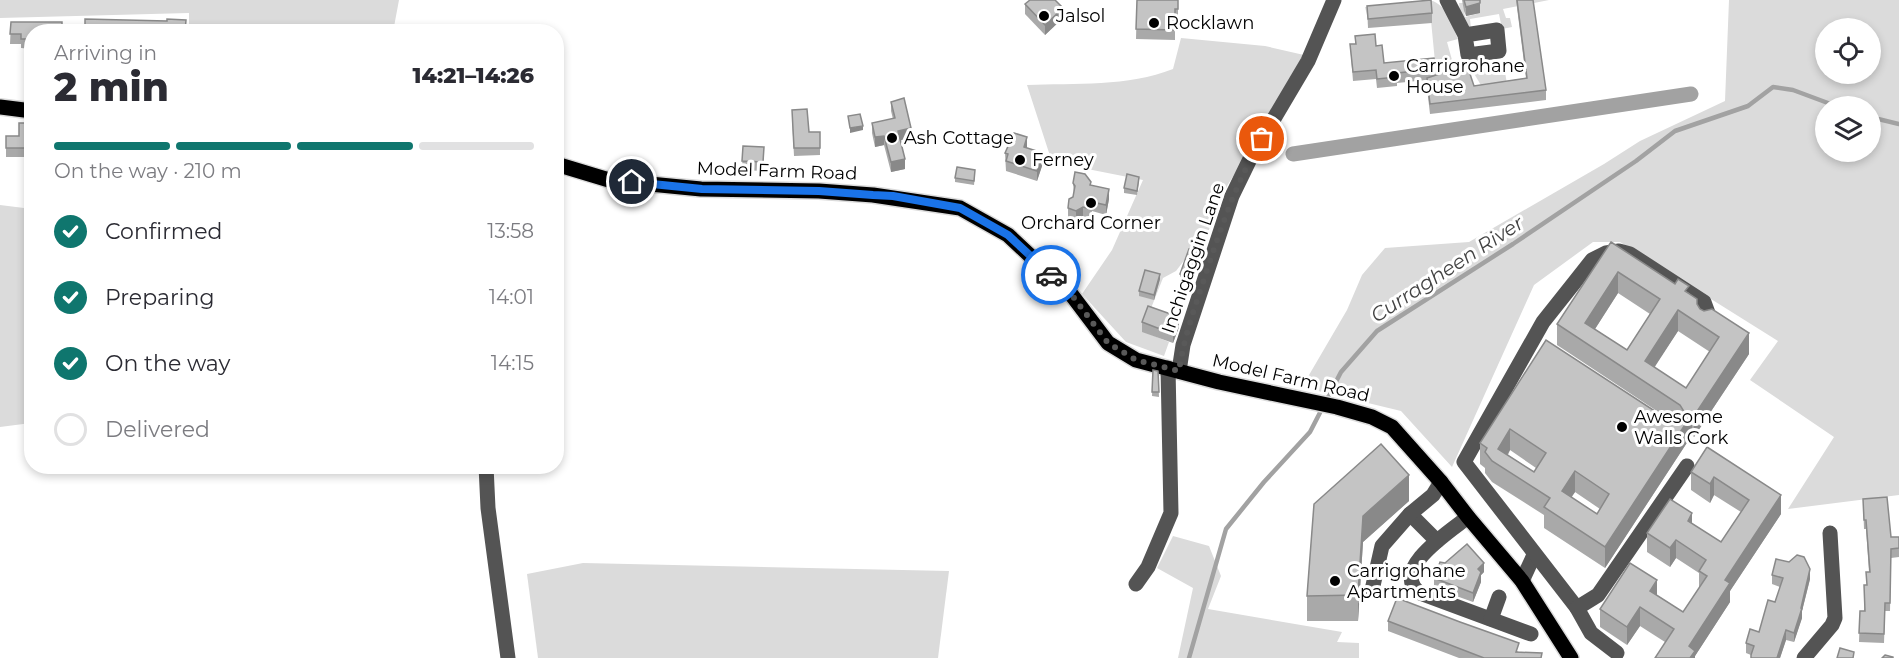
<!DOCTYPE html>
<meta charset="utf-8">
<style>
body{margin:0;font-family:Montserrat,sans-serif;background:#f2f2f3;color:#2b2b33;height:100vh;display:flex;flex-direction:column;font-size:22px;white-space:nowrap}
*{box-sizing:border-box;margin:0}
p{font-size:20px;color:#7c7c81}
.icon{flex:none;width:33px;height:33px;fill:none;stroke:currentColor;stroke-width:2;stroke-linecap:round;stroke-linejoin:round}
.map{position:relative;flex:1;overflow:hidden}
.panel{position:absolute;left:24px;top:24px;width:540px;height:450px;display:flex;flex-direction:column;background:#fff;border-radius:24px;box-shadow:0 3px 9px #0003}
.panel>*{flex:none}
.buttons{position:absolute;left:1815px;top:18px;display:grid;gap:12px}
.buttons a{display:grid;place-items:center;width:66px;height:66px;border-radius:50%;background:#fff;box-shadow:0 3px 9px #0003;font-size:30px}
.pin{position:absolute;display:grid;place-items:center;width:51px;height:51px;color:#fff;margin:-26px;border:3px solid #fff;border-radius:50%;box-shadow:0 2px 6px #0007}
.courier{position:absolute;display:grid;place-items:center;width:60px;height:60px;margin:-30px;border:4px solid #1a73e8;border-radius:50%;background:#fff;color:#222;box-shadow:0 2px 8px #0007}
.head em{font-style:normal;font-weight:800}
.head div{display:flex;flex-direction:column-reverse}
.head{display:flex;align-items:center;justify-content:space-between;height:102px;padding:0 30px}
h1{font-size:39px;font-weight:800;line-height:45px}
.bar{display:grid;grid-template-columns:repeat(4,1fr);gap:9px 6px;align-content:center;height:72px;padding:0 30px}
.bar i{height:8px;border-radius:4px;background:#e1e1e2}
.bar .active{background:#0f766e}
.bar p{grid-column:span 4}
ol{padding:0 30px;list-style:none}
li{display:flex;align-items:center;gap:18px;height:66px}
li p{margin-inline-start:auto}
li .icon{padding:6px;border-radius:50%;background:#0f766e;color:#fff;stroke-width:4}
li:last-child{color:#7c7c81}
li i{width:33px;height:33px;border:3px solid #e1e1e2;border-radius:50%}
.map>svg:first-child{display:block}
.green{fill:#dbdbdb;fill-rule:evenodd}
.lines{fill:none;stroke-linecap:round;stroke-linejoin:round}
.stream{stroke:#a2a2a2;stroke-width:4.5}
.canal{stroke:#a2a2a2;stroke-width:15}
.major-casing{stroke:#dbdbdb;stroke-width:18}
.minor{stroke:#545454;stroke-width:15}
.major{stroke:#000;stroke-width:15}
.wall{fill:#a9a9a9;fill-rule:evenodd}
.shaded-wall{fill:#898989}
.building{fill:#c4c4c4;stroke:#898989;stroke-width:1.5;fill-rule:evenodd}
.done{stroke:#595959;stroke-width:6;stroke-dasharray:0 10.8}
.route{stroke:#1a73e8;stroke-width:8}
.poi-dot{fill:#000;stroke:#fff;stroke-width:2}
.labels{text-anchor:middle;stroke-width:6;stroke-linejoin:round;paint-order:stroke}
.poi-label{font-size:18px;fill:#000;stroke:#fff;text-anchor:start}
.street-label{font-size:18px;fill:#000;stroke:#fff}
.water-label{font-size:20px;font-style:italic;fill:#434343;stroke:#fff}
</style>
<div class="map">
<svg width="1899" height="658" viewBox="0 0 1899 658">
<rect width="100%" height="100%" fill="#fff"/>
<!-- green -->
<g class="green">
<polygon points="0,0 399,0 393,32 189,31 189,13 0,18"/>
<path d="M1427,0C1446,1 1451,24 1458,39L1447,42L1452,60L1435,62L1430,10L1367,15L1365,7Z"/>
<polygon points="1478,0 1549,0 1503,9 1506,18 1510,18 1512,27 1502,29 1499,14 1470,19 1471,29 1468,29 1461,18 1459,3 1463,3 1465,17 1480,13"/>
<path d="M1729,0H1899V495L1788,509L1834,437L1750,380L1778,341L1620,242H1593L1534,285L1452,467L1401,411L1302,387L1347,310L1362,275L1385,248L1469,242L1604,164L1640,141L1725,101ZM1826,28H1870V74H1826ZM1826,106H1870V152H1826Z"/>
<path d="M1181,38L1265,46L1304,55L1251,148L1227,186L1214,214L1200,258L1189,254L1176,271L1163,278L1142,331L1169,342L1164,356L1126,342L1082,294L1112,250L1143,180L1052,162L1027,85C1075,83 1128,87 1173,69Z"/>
<polygon points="1504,66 1507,84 1482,87 1472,70"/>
<polygon points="0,205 32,209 31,423 0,427"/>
<polygon points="1173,536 1209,546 1221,576 1208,609 1342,632 1337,642 1359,643 1359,658 1178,658 1193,588 1157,568"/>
<polygon points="583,563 949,571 938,658 538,658 527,574"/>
</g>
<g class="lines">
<!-- stream -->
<g class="stream">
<polyline points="1870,117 1899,124"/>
<polyline points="1189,658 1226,529 1264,482 1310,432 1341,372 1377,331 1513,244 1636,161 1675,131 1748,106 1773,87 1793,90 1836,106"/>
</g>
<!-- canal -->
<polyline class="canal" points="1293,154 1691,94"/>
<defs>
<g id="major">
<polyline points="0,107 32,111"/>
<polyline points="556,164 609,180 701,189 819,191 873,195 960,208 1008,235 1071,294 1108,343 1136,360 1219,382 1337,407 1372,417 1392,427 1441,482 1468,517 1522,581 1571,658"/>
</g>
</defs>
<!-- major casing -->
<use href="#major" class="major-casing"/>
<!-- minor -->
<g class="minor">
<polyline points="1447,0 1465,35 1468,55 1499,51 1497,30 1465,35"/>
<polyline points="1179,371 1183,345 1232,196 1250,159 1308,61 1334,0"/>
<polyline points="486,466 488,508 508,658"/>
<polyline points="1410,514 1437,541"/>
<path d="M1468,517C1452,530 1388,570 1420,593L1531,634"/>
<polyline points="1522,581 1534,555"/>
<polyline points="1136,584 1148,567 1171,513 1168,368"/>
<polyline points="1372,590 1382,546 1410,514 1433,495 1441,482"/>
<polyline points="1577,608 1464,462 1543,322 1574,283 1592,260 1606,253 1619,251 1630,254 1704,302 1708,313 1706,322"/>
<polyline points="1491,619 1499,597"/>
<polyline points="1617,653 1591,633 1577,608 1598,595 1687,466"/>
<polyline points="1804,658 1832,625 1835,618 1830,533"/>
</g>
<!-- major -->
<use href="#major" class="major"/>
</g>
<!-- wall -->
<g class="wall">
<polygon points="1137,0 1178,0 1178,19 1175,19 1175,40 1136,39"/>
<polygon points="1462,0 1480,0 1480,13 1466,16 1464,11"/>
<polygon points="1516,0 1533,0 1546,90 1546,100 1430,114 1427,88 1427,80 1397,83 1397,86 1377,88 1376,79 1353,81 1350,44 1355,44 1355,36 1376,46 1384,63 1436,69 1436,75 1474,86 1526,78"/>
<polygon points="1025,4 1063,18 1045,35 1025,14"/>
<polygon points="1367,6 1432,13 1432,23 1368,28"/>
<polygon points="11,22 32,32 32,49 21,48 21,44 10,44"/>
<polygon points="891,102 911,138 900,140 905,169 891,172 884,145 875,147 872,133 872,123 893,119 891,111"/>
<polygon points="792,118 809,132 820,132 820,155 794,156"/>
<polygon points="32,123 32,157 6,157 6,136 19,136"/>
<polygon points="743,146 764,156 763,171 742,170"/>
<polygon points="1027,147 1027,148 1043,163 1037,181 1006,171 1005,153"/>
<polygon points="975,175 974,185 955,182 955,178"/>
<polygon points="1139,181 1137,195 1124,193 1124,188"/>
<polygon points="1073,183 1091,185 1109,199 1106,215 1092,211 1090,219 1083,217 1076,220 1068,218 1068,208 1074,194"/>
<path d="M1611,242L1689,293L1700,309L1749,354L1694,437L1692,435L1605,568L1544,528V515L1492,482L1485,473V468L1480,464V443L1546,340L1670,421L1675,423L1557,345V324ZM1618,293L1650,314L1627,350L1595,329ZM1678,331L1710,352L1686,388L1654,367ZM1510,450L1536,468L1534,472L1508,455ZM1575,492L1600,509L1597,514L1571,497Z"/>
<polygon points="1200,258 1191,283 1180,279 1180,274"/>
<polygon points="1160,279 1154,300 1139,296 1139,291"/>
<polygon points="1142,322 1179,327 1173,343 1142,332"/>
<polygon points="1153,370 1158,371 1159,397 1152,396"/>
<polygon points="1707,447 1781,514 1730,591 1730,602 1695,656 1695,658 1665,642 1640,626 1627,645 1600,627 1600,609 1657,595 1683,612 1699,588 1699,573 1676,558 1670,567 1647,552 1647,533 1692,524 1721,542 1741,512 1714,495 1710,503 1691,490 1691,472"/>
<polygon points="1863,499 1891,537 1899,537 1899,557 1891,558 1890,611 1885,611 1884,643 1859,642 1860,611 1864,611 1867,585 1869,572 1866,529 1864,529"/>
<polygon points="1409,501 1363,542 1358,621 1307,621 1307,596 1314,504"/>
<polygon points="1445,563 1484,572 1481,575 1481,582 1473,602 1434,588 1434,578"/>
<polygon points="1772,575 1810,579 1802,611 1802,618 1794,642 1786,640 1780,658 1751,658 1751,655 1746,653 1746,643 1759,632 1775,602 1780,587 1772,584"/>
<polygon points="1388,621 1460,622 1519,652 1542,658 1459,658 1388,631"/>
</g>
<!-- shaded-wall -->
<g class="shaded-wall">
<polygon points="1480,3 1480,13 1466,16 1466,7"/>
<polygon points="1063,8 1063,18 1045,35 1045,25"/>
<polygon points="863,126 863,130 850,133 850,128"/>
<polygon points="911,128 911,138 898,141 898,131"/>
<polygon points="884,136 884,145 875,147 875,137"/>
<polygon points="1027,137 1027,147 1024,157 1024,147"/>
<polygon points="1043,153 1043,163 1037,181 1037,171"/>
<polygon points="905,159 905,169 891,172 891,162"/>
<polygon points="1109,189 1109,199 1106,215 1106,205"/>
<polygon points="1083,207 1083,217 1076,220 1076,211"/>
<polygon points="1200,253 1200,258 1191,283 1191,278"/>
<polygon points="1618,272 1618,293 1586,343 1585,323"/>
<polygon points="1160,274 1160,279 1154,300 1154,295"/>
<polygon points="1678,310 1678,331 1645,382 1645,361"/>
<polygon points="1179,317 1179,327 1173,343 1173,334"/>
<polygon points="1749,333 1749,354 1694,437 1694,416"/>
<polygon points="1692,414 1692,435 1605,568 1605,547"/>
<polygon points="1510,429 1510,450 1500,466 1498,449"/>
<polygon points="1575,471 1575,492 1562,512 1562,491"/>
<polygon points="1409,475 1409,501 1363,542 1358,621 1358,595 1363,516"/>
<polygon points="1714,477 1714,495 1710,503 1710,484"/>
<polygon points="1781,495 1781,514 1730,591 1730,602 1695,656 1695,658 1689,658 1689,646 1725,580"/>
<polygon points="1692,513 1692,531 1688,521"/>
<polygon points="1676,540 1676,558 1670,567 1670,548"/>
<polygon points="1484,563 1484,572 1481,575 1481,582 1473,602 1473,593 1478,569"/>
<polygon points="1810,569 1810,579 1802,611 1802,618 1794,642 1794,633"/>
<polygon points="1657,580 1657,599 1650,591"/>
<polygon points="1640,607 1640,626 1627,645 1627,627"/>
<polygon points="1786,630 1786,640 1780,658 1777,658"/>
</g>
<!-- building -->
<g class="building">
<polygon points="1030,0 1055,0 1063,8 1045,25 1025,4"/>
<polygon points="1137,0 1178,0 1178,9 1175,9 1175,30 1136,29"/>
<polygon points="1431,0 1432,13 1368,19 1367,6"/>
<polygon points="1464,0 1480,0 1480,3 1466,7"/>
<polygon points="1517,0 1533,0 1546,90 1430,104 1427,78 1467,65 1474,86 1527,78"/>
<polygon points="85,19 167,21 167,19 186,20 185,32 85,32"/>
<polygon points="11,22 62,22 62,32 32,32 32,39 21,39 21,34 10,34"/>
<polygon points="1375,34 1376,46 1382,45 1384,63 1434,58 1436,69 1397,73 1397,77 1377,79 1376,70 1353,72 1350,44 1356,44 1355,36"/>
<polygon points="904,98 911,128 898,131 905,159 891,162 884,136 875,137 872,123 895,118 891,102"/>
<polygon points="807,109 809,132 820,132 820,148 794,148 792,110"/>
<polygon points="860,114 863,126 850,128 848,116"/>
<polygon points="19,123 32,123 32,148 6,148 6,136 19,136"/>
<polygon points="1014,133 1027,137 1024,147 1043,153 1037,171 1006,161 1008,154 1005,153"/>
<polygon points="743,146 764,147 763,162 742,161"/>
<polygon points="957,167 975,170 974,181 955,178"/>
<polygon points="1075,172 1085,174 1091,182 1090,185 1109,189 1106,205 1092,202 1090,209 1083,207 1076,211 1068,208 1069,199 1073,197 1075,186 1073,183"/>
<polygon points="1127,174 1139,177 1137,191 1124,188"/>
<path d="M1611,242L1675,284L1678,279L1689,286L1685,291L1697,299V304L1700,309L1704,311L1712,309L1749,333L1694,416L1692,414L1605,547L1544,507L1550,498L1492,461L1485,452L1487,448L1480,443L1546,340L1670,421L1675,423L1683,419L1685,413L1680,405L1557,324ZM1618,272L1660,299L1627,350L1585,323ZM1678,310L1719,337L1686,388L1645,361ZM1510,429L1546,453L1534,472L1498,449ZM1575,471L1609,494L1597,514L1562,491Z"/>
<polygon points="1189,249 1200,253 1191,278 1180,274"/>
<polygon points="1145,270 1160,274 1154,295 1139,291"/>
<polygon points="1148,306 1179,317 1173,334 1142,322"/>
<polygon points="1153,370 1158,371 1159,392 1152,392"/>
<polygon points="1381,444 1409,475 1363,516 1358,595 1307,596 1314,504"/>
<polygon points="1707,447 1781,495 1725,580 1730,583 1689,646 1695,651 1690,658 1655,658 1674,629 1640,607 1627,627 1600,609 1630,563 1657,580 1650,591 1683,612 1707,576 1699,571 1706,560 1676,540 1670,548 1647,533 1670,499 1692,513 1688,521 1721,542 1749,500 1714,477 1710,484 1691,472"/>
<polygon points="1887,497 1891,537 1899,537 1899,548 1891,549 1890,603 1885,603 1884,634 1859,633 1860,611 1865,611 1864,585 1867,585 1866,572 1870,572 1866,520 1864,520 1863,499"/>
<polygon points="1467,544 1484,563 1478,569 1481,572 1473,593 1434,578 1440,562 1445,563"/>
<polygon points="1797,555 1804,557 1810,569 1801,608 1802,608 1794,633 1786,630 1777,658 1751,658 1751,655 1754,646 1746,643 1750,629 1759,632 1768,600 1775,602 1783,578 1772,575 1776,559 1789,562"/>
<polygon points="1397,598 1460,622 1519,643 1516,652 1542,653 1541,658 1484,658 1388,621"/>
<polygon points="1840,648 1854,652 1853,658 1837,658"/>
<polygon points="1885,655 1893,657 1893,658 1882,658"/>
</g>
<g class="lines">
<!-- done -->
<path class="done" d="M1051,275L1071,294L1108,343L1136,360L1179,371C1184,336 1196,304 1207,270C1223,223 1236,182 1262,139"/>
<!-- route -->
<polyline class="route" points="632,182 702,189 819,191 873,195 893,196 960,208 1008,235 1051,275"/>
</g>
<!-- markers -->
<g class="poi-dot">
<circle cx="1044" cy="16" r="6"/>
<circle cx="1154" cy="23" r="6"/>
<circle cx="1394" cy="76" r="6"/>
<circle cx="892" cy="138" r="6"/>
<circle cx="1020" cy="160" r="6"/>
<circle cx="1091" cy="203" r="6"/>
<circle cx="1622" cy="427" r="6"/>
<circle cx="1335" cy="581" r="6"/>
</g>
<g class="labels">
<!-- poi labels -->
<g class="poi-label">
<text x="1056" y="22">Jalsol</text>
<text x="1166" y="29">Rocklawn</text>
<text x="1406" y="72">Carrigrohane<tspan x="1406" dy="21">House</tspan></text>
<text x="904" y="144">Ash Cottage</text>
<text x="1032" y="166">Ferney</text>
<text x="1091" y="229" text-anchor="middle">Orchard Corner</text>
<text x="1634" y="423">Awesome<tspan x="1634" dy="21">Walls Cork</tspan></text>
<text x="1347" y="577">Carrigrohane<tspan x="1347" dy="21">Apartments</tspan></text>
</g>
<!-- street labels -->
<g class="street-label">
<text transform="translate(777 171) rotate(2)" y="6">Model Farm Road</text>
<text transform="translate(1193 258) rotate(-71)" y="6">Inchigaggin Lane</text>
<text transform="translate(1291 378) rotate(13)" y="6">Model Farm Road</text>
</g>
<!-- water labels -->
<g class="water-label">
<text transform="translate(1447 269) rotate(-33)" y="7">Curragheen River</text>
</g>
</g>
</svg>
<div class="buttons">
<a><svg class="icon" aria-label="locate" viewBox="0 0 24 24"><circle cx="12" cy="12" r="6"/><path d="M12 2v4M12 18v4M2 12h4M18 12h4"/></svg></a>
<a><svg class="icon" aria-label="layers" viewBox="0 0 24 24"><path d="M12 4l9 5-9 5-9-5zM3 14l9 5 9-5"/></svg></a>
</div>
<div class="pin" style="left:1262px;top:139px;background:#ea580c"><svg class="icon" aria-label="bag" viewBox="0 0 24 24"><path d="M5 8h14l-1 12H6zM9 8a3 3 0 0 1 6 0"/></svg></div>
<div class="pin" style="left:632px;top:182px;background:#1f2937"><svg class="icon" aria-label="home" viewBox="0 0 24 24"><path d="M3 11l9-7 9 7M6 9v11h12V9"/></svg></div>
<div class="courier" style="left:1051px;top:275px"><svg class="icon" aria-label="car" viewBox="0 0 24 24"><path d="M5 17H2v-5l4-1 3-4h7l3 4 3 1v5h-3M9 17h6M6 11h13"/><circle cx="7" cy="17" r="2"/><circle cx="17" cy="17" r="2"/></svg></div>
<section class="panel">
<div class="head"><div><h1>2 min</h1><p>Arriving in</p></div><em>14:21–14:26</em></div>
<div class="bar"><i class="active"></i><i class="active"></i><i class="active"></i><i></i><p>On the way · 210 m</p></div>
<ol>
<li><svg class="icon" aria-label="check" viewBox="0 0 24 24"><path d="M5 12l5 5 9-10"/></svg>Confirmed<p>13:58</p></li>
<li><svg class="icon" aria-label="check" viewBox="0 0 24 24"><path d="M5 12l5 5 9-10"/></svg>Preparing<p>14:01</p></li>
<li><svg class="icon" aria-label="check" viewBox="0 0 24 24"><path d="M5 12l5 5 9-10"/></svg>On the way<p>14:15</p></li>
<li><i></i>Delivered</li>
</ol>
</section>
</div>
